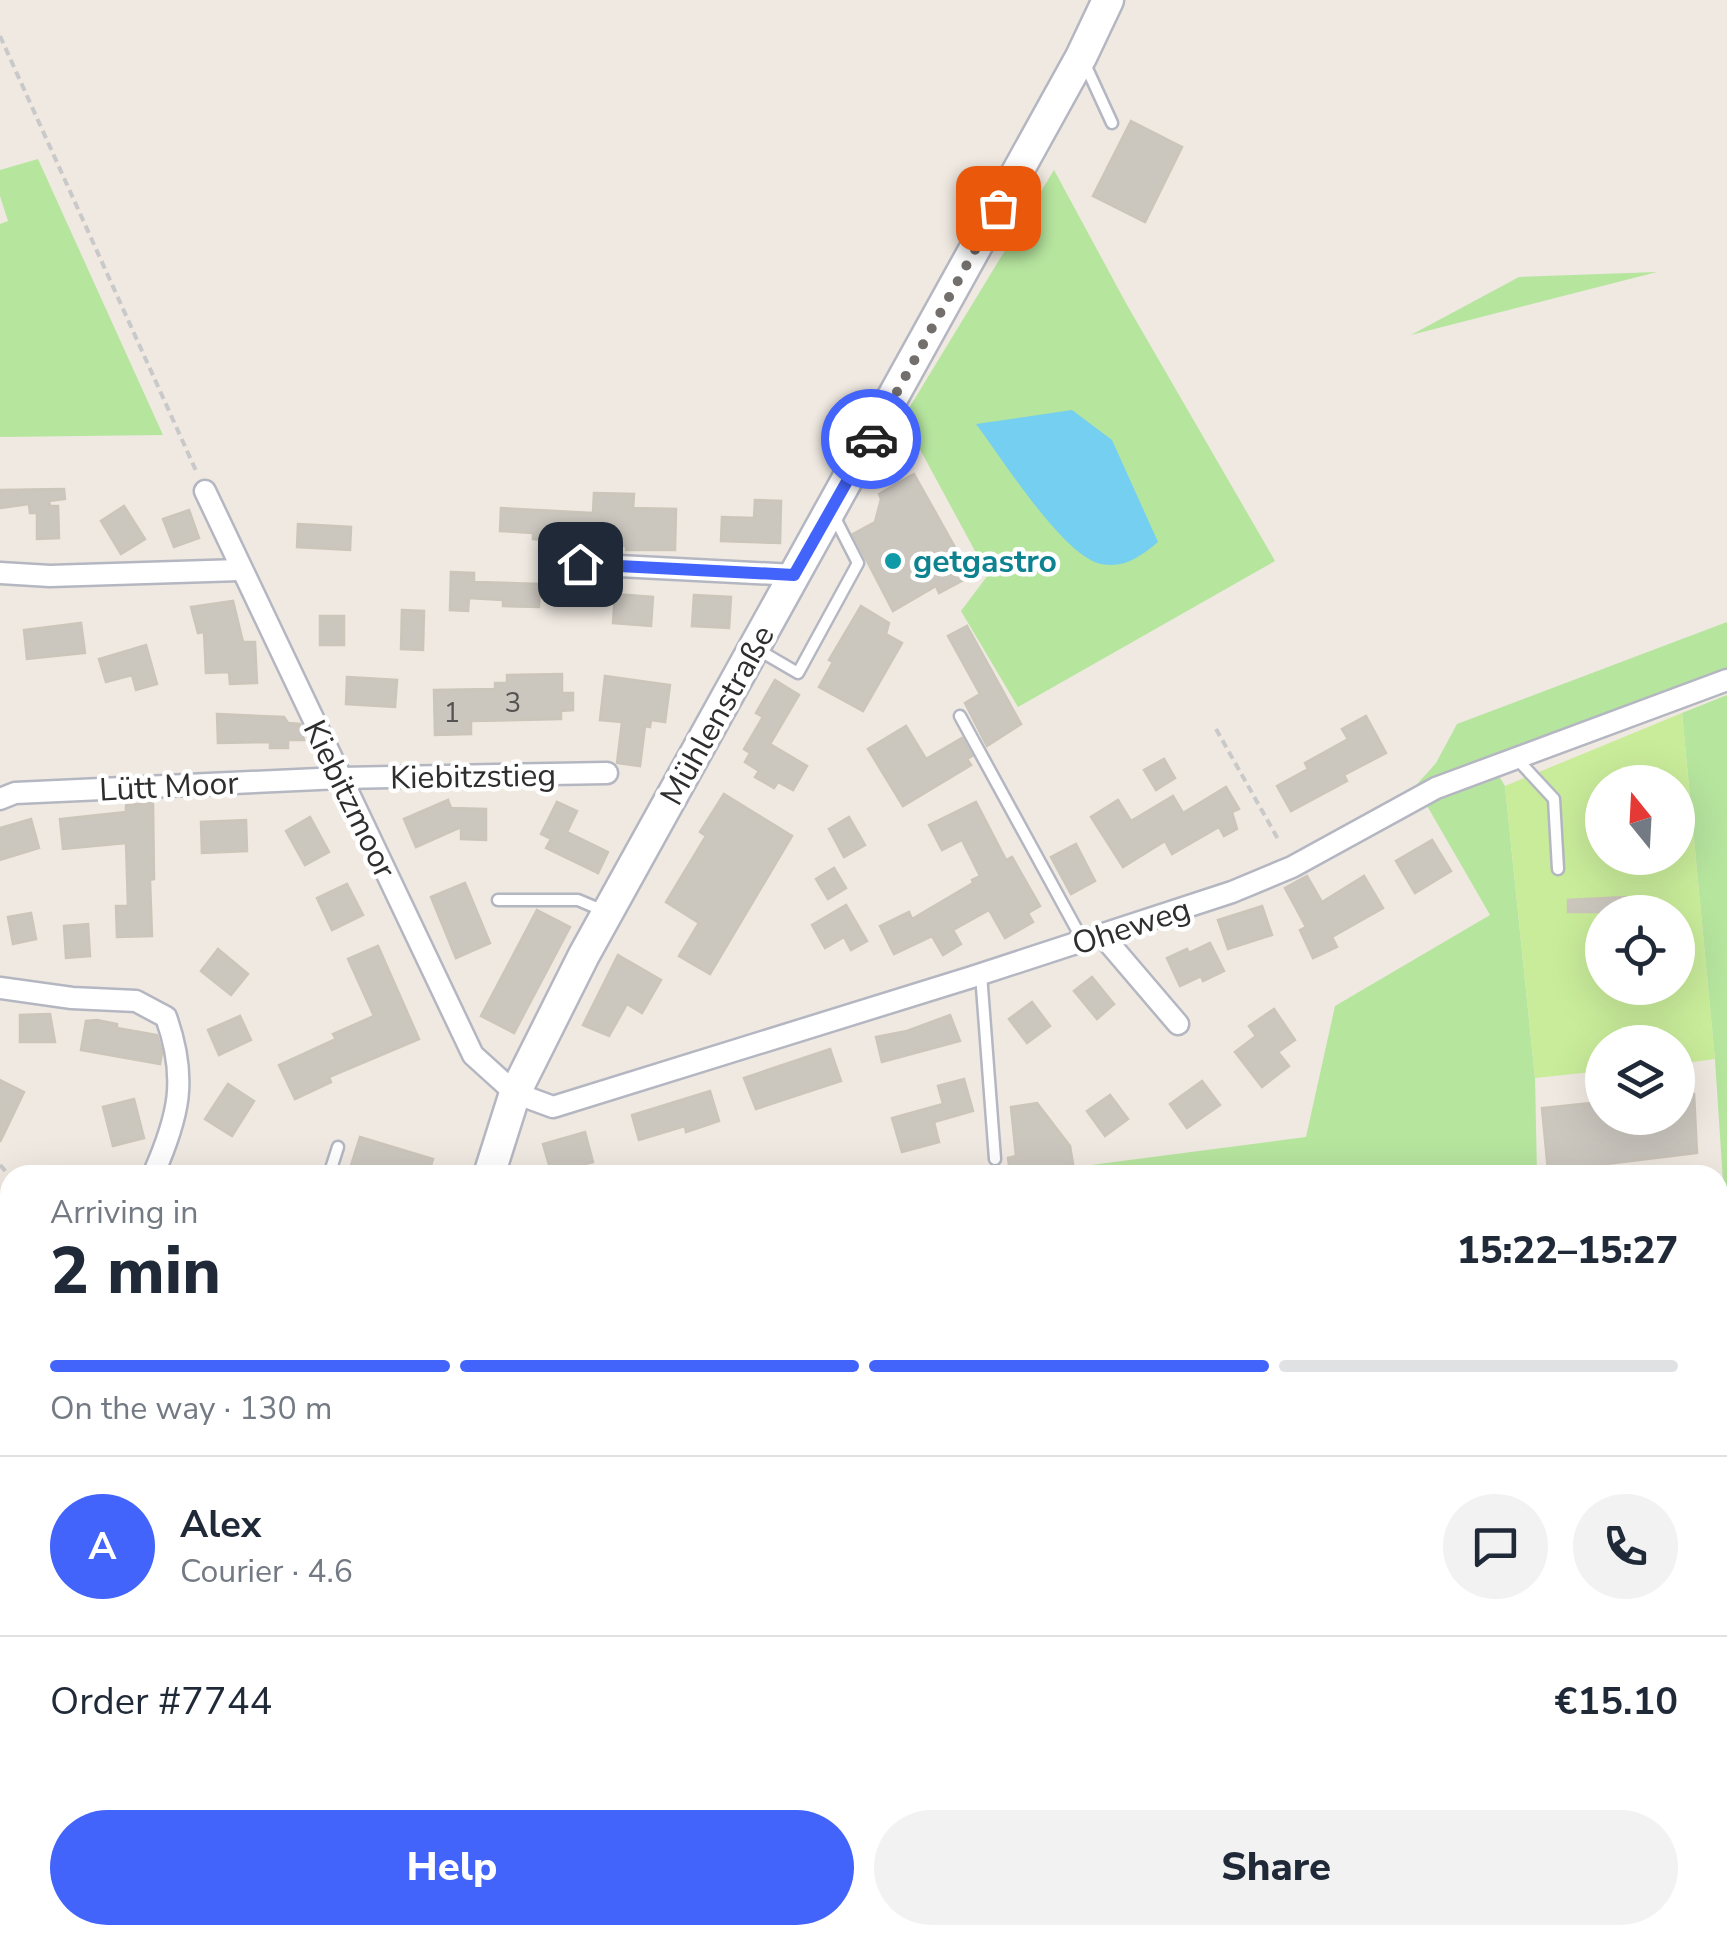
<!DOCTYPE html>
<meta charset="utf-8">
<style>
body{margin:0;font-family:"Nunito Sans",sans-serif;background:#f2f2f3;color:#1f2937;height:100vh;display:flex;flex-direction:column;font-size:38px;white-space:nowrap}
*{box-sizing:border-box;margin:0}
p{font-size:32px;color:#747a83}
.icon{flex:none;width:55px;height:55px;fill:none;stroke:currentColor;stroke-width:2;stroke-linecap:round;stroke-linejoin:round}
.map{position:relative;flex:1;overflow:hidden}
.sheet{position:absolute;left:0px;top:1165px;width:1728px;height:780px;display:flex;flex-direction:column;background:#fff;border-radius:30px 30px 0 0;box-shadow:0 10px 40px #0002}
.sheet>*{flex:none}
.needle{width:65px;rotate:342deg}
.tools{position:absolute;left:1585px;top:765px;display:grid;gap:20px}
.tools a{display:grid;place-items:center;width:110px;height:110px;border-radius:50%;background:#fff;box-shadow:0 10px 40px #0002;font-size:50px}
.pin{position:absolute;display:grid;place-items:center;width:85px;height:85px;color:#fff;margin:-42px;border-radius:20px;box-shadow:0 5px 15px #0006}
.courier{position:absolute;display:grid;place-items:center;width:100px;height:100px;margin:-50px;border:8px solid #4264fb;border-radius:50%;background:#fff;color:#222;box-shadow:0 2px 12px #0007}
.headline em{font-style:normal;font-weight:800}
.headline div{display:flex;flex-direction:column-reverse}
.headline{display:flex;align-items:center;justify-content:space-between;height:170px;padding:0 50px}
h1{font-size:65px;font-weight:800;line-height:75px}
.bar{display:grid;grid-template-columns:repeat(4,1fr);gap:15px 10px;align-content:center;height:120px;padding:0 50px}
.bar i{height:12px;border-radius:8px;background:#e0e1e3}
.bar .on{background:#4264fb}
.bar p{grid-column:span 4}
.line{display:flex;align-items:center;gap:25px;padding:0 50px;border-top:2px solid #e0e1e3}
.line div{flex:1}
.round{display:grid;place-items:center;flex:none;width:105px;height:105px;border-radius:52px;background:#f2f2f3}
.button{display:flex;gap:20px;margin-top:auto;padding:20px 50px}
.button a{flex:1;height:115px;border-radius:60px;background:#4264fb;color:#fff;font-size:40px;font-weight:800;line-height:115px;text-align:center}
.button a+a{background:#f2f2f3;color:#1f2937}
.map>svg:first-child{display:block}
.green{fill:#b6e59e}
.pitch{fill:#c9ec9a;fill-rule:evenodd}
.water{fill:#75cff0}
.building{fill:#cbc7bf;stroke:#cbc5ba;stroke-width:2.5}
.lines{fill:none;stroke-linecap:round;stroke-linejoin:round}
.service-casing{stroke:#b4b7c1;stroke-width:15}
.minor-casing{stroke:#b4b7c1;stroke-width:25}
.secondary-casing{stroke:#b4b7c1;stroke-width:35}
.primary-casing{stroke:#c9c9c9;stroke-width:38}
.path{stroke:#c9c9c9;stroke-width:4;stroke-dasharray:8 5;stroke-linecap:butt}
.service{stroke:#fff;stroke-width:10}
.minor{stroke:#fff;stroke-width:20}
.secondary{stroke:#fff;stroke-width:30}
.primary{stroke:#f2d163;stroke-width:32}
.done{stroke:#726f6d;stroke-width:10;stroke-dasharray:0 18}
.route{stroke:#4264fb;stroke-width:12}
.culture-dot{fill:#0f9aa8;stroke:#fff;stroke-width:4}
.labels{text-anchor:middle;stroke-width:9;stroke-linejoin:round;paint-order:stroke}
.number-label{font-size:28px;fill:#555452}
.culture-label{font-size:32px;font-weight:bold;fill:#0d838f;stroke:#fff;text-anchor:start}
.street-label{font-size:32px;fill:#2e2e2e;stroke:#fff}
</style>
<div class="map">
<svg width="1727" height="1945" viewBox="0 0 1727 1945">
<rect width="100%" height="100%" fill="#efe9e1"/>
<!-- green -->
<g class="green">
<polygon points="38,159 163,435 0,437 0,224 8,221 0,196 0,170"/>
<polygon points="1054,170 1127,305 1275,561 1018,707 961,611 988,575 903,418"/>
<polygon points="1657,272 1411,335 1519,277"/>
<polygon points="1727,622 1727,693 1393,811 1436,763 1457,724"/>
<polygon points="1727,695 1727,1242 1715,1060 1682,713"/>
<polygon points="1499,776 1505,786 1535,1078 1537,1175 1015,1175 1306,1137 1335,1006 1490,915 1426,804"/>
</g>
<!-- pitch -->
<path class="pitch" d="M1682,713L1715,1059L1678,1064V1042H1602V1071L1535,1078L1505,786ZM1602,782H1678V858H1602ZM1602,912H1678V988H1602Z"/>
<!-- water -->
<path class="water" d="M1072,410L1112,440L1158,542C1141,556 1124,569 1101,564C1063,556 1001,457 976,424Z"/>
<!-- building -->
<g class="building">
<polygon points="1131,121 1182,147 1145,222 1093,196"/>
<polygon points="914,474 971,576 939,593 936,586 893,611 853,534 875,522 881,499 879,494"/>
<polygon points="64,489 65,499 49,501 50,506 58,506 59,538 37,539 37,513 30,513 29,504 0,508 0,490"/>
<polygon points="594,493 634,494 633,508 676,509 675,550 626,550 626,546 533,539 533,533 500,531 501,508 593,513"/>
<polygon points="755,500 781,501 780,543 721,541 722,517 754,518"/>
<polygon points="124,506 145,539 121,554 101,521"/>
<polygon points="189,510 199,538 174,547 163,519"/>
<polygon points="298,524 351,527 350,550 297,547"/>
<polygon points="451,572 474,573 474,582 540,584 539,607 503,606 503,600 469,598 468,611 450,610"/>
<polygon points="615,594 653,597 651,626 613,623"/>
<polygon points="694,595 731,597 729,628 692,626"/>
<polygon points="233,601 243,642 255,642 257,683 230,684 229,672 206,673 204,632 198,633 191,607"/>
<polygon points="861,606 889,623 886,634 902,643 863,711 819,687 833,662 829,660"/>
<polygon points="402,610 424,611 423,650 401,649"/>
<rect x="320" y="616" width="24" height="29"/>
<polygon points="81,623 85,653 27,659 24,630"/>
<polygon points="967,626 1021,724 987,746 965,703 980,694 948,636"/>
<polygon points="146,645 157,684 136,690 132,675 106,682 99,659"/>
<polygon points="562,674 562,693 573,693 573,710 561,711 561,719 471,721 471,734 435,735 434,690 495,689 495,683 507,683 507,675"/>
<polygon points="605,676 670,685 665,722 651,720 650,727 645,726 640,766 617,763 622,722 600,720"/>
<polygon points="347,677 397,680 395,707 346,704"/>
<polygon points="775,680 799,695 770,744 807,766 793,790 778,782 774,788 755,777 759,771 745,762 750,753 744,749 763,717 756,713"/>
<polygon points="217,714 284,717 288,723 300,724 304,740 288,740 288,748 270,748 270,742 218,743"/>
<polygon points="1366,716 1386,753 1344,775 1347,781 1291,811 1277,786 1308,769 1305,763 1348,739 1342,729"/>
<polygon points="906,726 926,759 962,738 972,756 967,759 971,765 903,806 868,749"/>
<polygon points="1164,759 1175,778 1156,790 1144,770"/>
<polygon points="1226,787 1239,809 1232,812 1237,829 1224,836 1219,827 1172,854 1165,841 1123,867 1091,817 1118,800 1131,821 1173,796 1183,813"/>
<polygon points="724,794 792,836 710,974 679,956 699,923 666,902 706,836 700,832"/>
<polygon points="448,800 451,808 486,809 486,840 461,839 461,827 416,847 404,819"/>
<polygon points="557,802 577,811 567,832 608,852 598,873 546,848 551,839 541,834"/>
<polygon points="976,802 1006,860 1012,857 1040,906 1028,913 1033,922 1005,938 989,910 953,930 961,944 943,955 932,936 894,954 880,926 909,912 912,919 973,883 972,880 980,876 962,840 942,850 929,825"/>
<polygon points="153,803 154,879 150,880 152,936 117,937 116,906 128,906 126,843 63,849 60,819 126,812 126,805"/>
<polygon points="310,817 329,852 305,865 286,831"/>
<polygon points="849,817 865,845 844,857 829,829"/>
<polygon points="31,819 39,848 0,860 0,828"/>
<polygon points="246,820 247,851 202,853 201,822"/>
<polygon points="1432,840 1451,871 1415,893 1396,861"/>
<polygon points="1076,844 1095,881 1071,894 1051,857"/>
<polygon points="834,868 846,888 828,899 816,879"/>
<polygon points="1307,876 1322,902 1364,876 1383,908 1332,937 1337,947 1313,958 1300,930 1306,927 1285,888"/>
<polygon points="465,883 490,943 456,958 431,897"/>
<polygon points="347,884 363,915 332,930 317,898"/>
<polygon points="1625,897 1626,912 1568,912 1568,900"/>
<polygon points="846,905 867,941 851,950 844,937 825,948 812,925"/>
<polygon points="1262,906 1272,935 1228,949 1218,920"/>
<polygon points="537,910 570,927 514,1033 481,1016"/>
<polygon points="31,913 36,939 13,944 8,917"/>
<polygon points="88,924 90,956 66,958 64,926"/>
<polygon points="1210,943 1224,971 1203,981 1201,976 1180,986 1167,958 1187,949 1189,953"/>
<polygon points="378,946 419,1039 329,1077 331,1082 295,1099 279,1065 336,1039 333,1034 374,1016 348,959"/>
<polygon points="218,949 248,974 231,995 201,971"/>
<polygon points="618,955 661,980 642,1013 627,1004 609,1036 583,1025"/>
<polygon points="1092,977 1114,1004 1097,1019 1074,991"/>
<polygon points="1032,1002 1050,1026 1027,1043 1009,1019"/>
<polygon points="1274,1009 1295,1040 1278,1052 1289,1066 1262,1087 1235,1052 1256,1036 1249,1026"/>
<polygon points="50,1014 55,1042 20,1042 20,1015"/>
<polygon points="950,1015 960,1041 882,1062 876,1037 907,1031"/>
<polygon points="240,1016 251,1040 219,1055 208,1030"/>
<polygon points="97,1020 117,1024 117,1028 157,1035 162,1053 160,1064 81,1050 86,1021"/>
<polygon points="830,1049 841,1081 756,1109 744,1078"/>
<polygon points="964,1079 973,1111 934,1122 939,1142 902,1152 892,1118 943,1104 938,1086"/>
<polygon points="0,1080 24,1092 0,1142"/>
<polygon points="1202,1081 1220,1105 1187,1128 1170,1104"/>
<polygon points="228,1084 254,1101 232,1136 205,1119"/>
<polygon points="710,1091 719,1121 686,1132 685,1126 639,1140 632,1115"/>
<polygon points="1694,1094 1697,1153 1548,1171 1542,1108 1602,1102 1602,1118 1678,1118 1678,1095"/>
<polygon points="1110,1095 1128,1119 1105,1136 1087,1111"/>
<polygon points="134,1099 144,1138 113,1146 103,1107"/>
<polygon points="1037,1103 1070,1146 1073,1164 1010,1172 1008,1158 1016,1156 1011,1107"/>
<polygon points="585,1132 593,1162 570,1168 572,1175 552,1175 543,1144"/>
<polygon points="360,1137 433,1159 428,1175 348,1175"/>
</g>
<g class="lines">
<defs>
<g id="service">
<polyline points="1084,62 1112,123"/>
<polyline points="883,419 898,434 899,444"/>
<polyline points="755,648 798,673 858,563 837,522 830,519"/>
<polyline points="960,716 1083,941"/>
<polyline points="1517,759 1554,799 1558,869"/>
<polyline points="498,900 578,900 604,911"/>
<polyline points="981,974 995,1159"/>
<polyline points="329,1175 338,1147"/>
</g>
<g id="minor">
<polyline points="205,491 473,1055 515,1093 553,1107 972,977 1232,892 1292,867 1436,788 1727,680"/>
<polyline points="580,564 795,575"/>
<polyline points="0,573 50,576 240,570"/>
<polyline points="0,799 15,793 340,778 607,773"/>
<polyline points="1102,935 1178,1024"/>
<path d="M0,988L72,998L136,1001L166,1017C188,1079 179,1116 153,1175"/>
<polyline points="0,1314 10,1310"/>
<polyline points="0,1555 10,1556"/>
<polyline points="1718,1933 1727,1933"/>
<polyline points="132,1945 134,1935"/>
<polyline points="969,1945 1616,1935"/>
</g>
<polyline id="secondary" points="489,1175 515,1093 584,955 1081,57 1108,0"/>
<g id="primary">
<polyline points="0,1818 10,1819"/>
<polyline points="420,1935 440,1945"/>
</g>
</defs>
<!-- service casing -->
<use href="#service" class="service-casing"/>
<!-- minor casing -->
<use href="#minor" class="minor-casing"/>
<!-- secondary casing -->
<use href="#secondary" class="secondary-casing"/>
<!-- primary casing -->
<use href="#primary" class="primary-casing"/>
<!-- path -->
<g class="path">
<polyline points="0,36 197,473"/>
<polyline points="1216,729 1278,839"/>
<polyline points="0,1165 10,1176"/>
<polyline points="473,1935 492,1945"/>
</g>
<!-- service -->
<use href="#service" class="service"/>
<!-- minor -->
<use href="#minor" class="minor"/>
<!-- secondary -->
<use href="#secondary" class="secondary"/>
<!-- primary -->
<use href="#primary" class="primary"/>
</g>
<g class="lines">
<!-- done -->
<polyline class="done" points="871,439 998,208"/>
<!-- route -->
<polyline class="route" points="580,564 794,575 871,439"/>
</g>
<!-- markers -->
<circle class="culture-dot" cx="893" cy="561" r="10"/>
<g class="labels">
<!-- number labels -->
<g class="number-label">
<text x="513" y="712">3</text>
<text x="452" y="722">1</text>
</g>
<!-- culture labels -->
<g class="culture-label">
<text x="913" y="572">getgastro</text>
</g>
<!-- street labels -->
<g class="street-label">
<text transform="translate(717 715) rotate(-61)" y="11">Mühlenstraße</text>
<text transform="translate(473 776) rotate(-1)" y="11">Kiebitzstieg</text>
<text transform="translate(169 786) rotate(-3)" y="11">Lütt Moor</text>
<text transform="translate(350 799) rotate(64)" y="11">Kiebitzmoor</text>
<text transform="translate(1131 926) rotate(-18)" y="11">Oheweg</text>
</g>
</g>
</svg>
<div class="tools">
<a><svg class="needle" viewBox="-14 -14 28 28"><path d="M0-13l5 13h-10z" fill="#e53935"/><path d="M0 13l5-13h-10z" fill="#747a83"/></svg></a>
<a><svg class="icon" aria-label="locate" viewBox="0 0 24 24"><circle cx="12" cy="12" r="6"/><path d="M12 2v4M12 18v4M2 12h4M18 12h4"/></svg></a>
<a><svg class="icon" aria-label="layers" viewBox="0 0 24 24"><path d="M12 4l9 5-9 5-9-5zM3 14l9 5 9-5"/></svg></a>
</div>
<div class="pin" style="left:998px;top:208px;background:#ea580c"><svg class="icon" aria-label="bag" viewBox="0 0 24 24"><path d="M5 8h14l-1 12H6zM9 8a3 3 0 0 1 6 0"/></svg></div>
<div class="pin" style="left:580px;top:564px;background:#1f2937"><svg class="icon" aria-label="home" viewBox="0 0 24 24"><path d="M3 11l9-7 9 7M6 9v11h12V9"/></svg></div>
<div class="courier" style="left:871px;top:439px"><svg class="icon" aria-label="car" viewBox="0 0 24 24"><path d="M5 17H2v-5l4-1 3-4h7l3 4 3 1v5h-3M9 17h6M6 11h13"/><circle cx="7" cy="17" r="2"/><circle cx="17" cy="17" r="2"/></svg></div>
<section class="sheet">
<div class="headline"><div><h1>2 min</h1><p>Arriving in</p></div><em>15:22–15:27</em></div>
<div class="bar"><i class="on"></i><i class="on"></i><i class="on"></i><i></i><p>On the way · 130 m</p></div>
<div class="line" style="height:180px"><b class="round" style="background:#4264fb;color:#fff">A</b><div><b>Alex</b><p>Courier · 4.6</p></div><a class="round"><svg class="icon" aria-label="chat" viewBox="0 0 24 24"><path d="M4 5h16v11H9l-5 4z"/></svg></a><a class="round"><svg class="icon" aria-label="phone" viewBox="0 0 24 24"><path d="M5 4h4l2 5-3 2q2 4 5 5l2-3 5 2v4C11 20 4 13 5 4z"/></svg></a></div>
<div class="line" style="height:130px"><div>Order #7744</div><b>€15.10</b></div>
<div class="button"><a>Help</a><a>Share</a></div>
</section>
</div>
